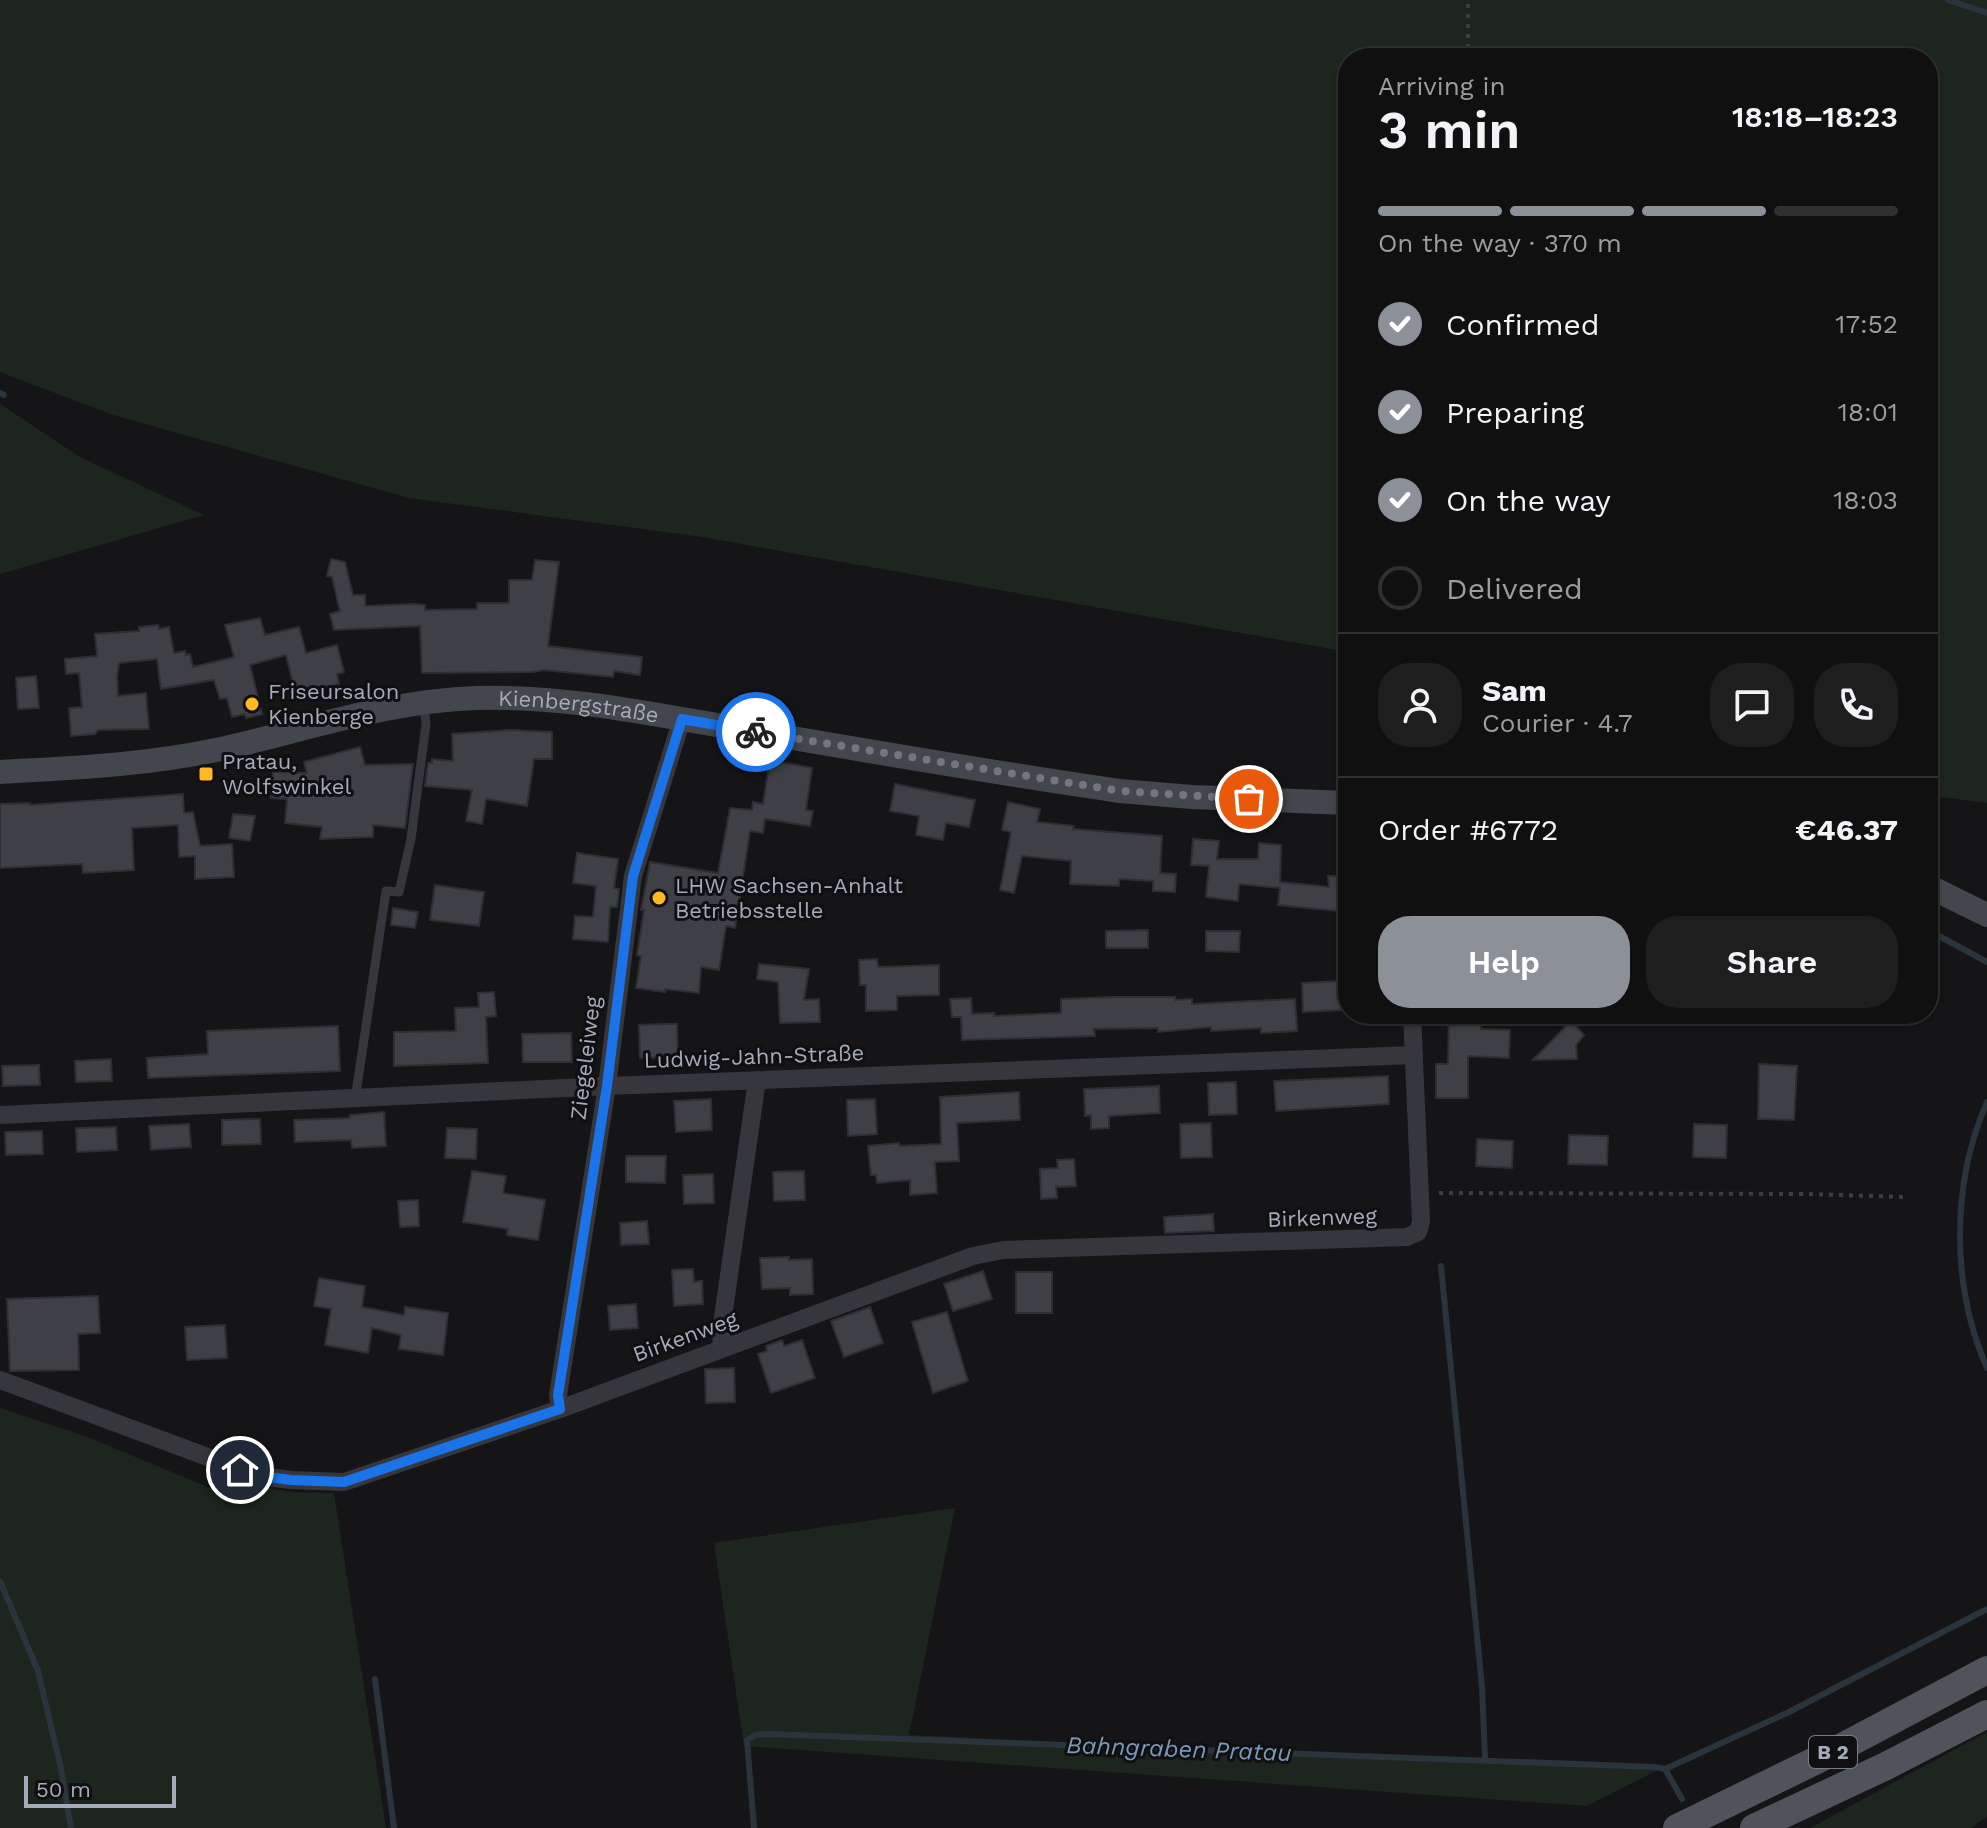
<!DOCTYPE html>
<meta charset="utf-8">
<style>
body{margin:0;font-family:"Work Sans",sans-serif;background:#1e1e1f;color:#f1f3f6;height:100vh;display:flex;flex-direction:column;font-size:30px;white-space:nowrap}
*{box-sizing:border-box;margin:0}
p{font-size:26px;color:#9c9d9f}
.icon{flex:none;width:44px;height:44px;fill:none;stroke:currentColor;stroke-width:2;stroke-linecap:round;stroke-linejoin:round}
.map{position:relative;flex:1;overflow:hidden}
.panel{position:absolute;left:1338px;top:48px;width:600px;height:976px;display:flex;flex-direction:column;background:#101011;border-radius:32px;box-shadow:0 2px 6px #0004,0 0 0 2px #303031}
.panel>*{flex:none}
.scale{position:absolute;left:24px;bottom:20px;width:152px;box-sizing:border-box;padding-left:8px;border:4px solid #a5abb9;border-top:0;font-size:22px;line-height:28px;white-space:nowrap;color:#a5abb9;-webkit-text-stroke:6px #101012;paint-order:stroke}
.pin{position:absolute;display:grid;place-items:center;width:68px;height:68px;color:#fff;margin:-34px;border:4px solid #fff;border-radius:50%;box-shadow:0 2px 8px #0007}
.courier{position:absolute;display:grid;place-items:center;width:80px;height:80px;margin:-40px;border:6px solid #1a73e8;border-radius:50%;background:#fff;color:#222;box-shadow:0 2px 10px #0007}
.headline em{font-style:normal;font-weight:600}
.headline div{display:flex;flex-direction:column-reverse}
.headline{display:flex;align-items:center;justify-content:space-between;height:136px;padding:0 40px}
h1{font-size:52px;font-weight:600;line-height:60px}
.bar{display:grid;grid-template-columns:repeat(4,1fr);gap:12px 8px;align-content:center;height:96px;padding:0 40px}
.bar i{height:10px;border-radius:6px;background:#303031}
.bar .selected{background:#8c9099}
.bar p{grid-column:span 4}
.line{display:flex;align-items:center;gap:20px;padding:0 40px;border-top:2px solid #303031}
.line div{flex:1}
.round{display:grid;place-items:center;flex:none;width:84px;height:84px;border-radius:32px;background:#1e1e1f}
ol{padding:0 40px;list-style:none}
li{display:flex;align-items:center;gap:24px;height:88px}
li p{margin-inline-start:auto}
li .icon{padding:8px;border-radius:50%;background:#8c9099;color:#fff;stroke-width:4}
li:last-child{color:#9c9d9f}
li i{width:44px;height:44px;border:4px solid #303031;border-radius:50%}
.action{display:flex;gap:16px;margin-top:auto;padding:16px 40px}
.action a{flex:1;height:92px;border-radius:32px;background:#8c9099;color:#fff;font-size:32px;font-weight:600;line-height:92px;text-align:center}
.action a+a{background:#1e1e1f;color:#f1f3f6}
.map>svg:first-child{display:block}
.green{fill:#1d261e}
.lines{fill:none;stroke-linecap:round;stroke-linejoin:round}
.stream{stroke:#2a343c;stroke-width:6}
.building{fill:#3e4045;stroke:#2f2f33;stroke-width:2}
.path{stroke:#3b3e44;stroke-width:4;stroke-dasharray:4 6;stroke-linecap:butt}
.lane{stroke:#36373d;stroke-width:9}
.street{stroke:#36373d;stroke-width:18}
.secondary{stroke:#43464d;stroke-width:24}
.primary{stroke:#51535c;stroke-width:28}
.done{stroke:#737680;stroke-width:8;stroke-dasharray:0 14.4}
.route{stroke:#1a73e8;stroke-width:10}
.poi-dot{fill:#ffb925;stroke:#101012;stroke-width:3}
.labels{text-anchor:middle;stroke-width:6;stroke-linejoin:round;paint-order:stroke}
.shield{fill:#101012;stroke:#787c87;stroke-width:2}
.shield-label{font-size:20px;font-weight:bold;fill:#a5abb9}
.poi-label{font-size:22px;fill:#a5abb9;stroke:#101012;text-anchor:start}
.street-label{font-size:22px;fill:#a5abb9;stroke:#101012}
.water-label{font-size:24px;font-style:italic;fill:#7999b7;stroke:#101012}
</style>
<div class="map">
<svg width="1987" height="1828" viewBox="0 0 1987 1828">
<rect width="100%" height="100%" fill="#151517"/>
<!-- green -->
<g class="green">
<polygon points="0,0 1987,0 1987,803 1928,795 1928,58 1348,58 1348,652 702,537 409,498 113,415 0,372"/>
<polygon points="0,404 80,457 204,515 0,574"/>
<polygon points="0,1408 85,1436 222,1493 244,1483 290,1492 334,1493 386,1828 0,1828"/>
<polygon points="955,1508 909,1735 1658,1770 1587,1806 744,1746 714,1543"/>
<polygon points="1987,1732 1987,1816 1971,1828 1810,1828"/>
</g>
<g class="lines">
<!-- stream -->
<g class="stream">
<polyline points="1948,0 1987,13"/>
<polyline points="0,393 4,395"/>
<polyline points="1928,930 1987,962"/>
<path d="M1987,1102C1951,1184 1951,1286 1987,1368"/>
<polyline points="1441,1266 1482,1687 1485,1759"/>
<polyline points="0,1581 38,1671 60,1764 71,1828"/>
<polyline points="375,1679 394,1828"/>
<polyline points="1665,1769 1787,1713 1987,1609"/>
<polyline points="754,1828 747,1740 755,1735 768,1734 1655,1767 1665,1769 1682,1799"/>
</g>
</g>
<!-- building -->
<g class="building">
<polygon points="331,559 345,562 353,595 365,595 365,606 413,604 425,605 425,610 477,609 477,603 509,603 509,580 532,580 535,560 559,562 548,646 642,657 640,675 614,671 613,677 544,670 533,672 422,673 420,626 334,630 330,614 340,611 332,577 327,576"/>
<polygon points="260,618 265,635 299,627 306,653 337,645 344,672 337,674 339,684 296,695 286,655 250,665 262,714 246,718 245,714 232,717 227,698 220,699 214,680 161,689 157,659 119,663 117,677 118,696 146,693 149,729 98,730 95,734 71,736 69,708 82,707 79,673 66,674 65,659 97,656 95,634 139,631 139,627 158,625 159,629 169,627 174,653 185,651 186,655 190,654 193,667 234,657 225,625"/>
<polygon points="36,676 39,708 18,709 16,678"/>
<polygon points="510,730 552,732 552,759 534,759 527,806 486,799 482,824 466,821 472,790 425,786 428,763 432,763 432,759 453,761 452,734"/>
<polygon points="360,747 365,765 413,764 405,828 373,825 373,837 320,839 322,827 285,823 287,799 271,798 273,772 307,773 304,762"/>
<polygon points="770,760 812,768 806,810 813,811 810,826 765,819 763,833 750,831 735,928 726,926 719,970 701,967 699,993 665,989 665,992 636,988 641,956 637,955 644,910 641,910 650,862 718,873 730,808 752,810 753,802 763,804"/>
<polygon points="895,784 975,800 969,827 946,823 943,840 916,835 919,816 890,811"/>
<polygon points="183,794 184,813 193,812 200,846 232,844 234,877 195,879 195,856 179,857 178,825 132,828 134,870 83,873 82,864 0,868 0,804 30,803 30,805"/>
<polygon points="1008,802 1040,809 1037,822 1074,826 1073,829 1162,836 1160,873 1176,874 1175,892 1153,891 1153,881 1119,879 1119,886 1070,884 1071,861 1022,856 1014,893 1000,890 1011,832 1002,830"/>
<polygon points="233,814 255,816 250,841 229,838"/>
<polygon points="1193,839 1219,841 1217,859 1258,859 1259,843 1281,845 1280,882 1329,887 1328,876 1347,876 1348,912 1278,905 1280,888 1239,884 1238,901 1206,897 1209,866 1191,865"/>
<polygon points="577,853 618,859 614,888 619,889 617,907 610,907 608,942 573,939 575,916 593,917 596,886 573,883"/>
<polygon points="435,885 484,892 479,926 430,920"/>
<polygon points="393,908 418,912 415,928 391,925"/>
<polygon points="1148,930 1148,948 1106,948 1106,931"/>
<polygon points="1206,931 1240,931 1239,952 1206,951"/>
<polygon points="877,959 878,967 939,965 939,995 897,996 897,1010 866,1011 866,985 860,985 859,960"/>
<polygon points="759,964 809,969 804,1000 819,999 820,1022 780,1023 778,982 757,979"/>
<polygon points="1341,981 1342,1010 1303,1012 1302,983"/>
<polygon points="494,992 496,1016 486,1017 488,1063 394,1066 394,1032 456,1031 455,1008 479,1007 478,993"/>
<polygon points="1113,997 1175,997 1175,1000 1192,999 1192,1004 1295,999 1297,1031 1261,1033 1261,1028 1211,1031 1211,1027 1158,1032 1158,1028 1094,1029 1095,1036 962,1040 961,1017 952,1017 950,999 971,998 972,1014 994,1013 994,1016 1061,1013 1061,999"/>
<polygon points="1449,1014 1481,1014 1481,1029 1510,1030 1509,1058 1468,1056 1468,1098 1436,1098 1436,1064 1448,1064"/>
<polygon points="1571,1021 1584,1035 1576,1045 1577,1059 1533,1060"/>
<polygon points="666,1024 677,1024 678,1057 640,1058 639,1025"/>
<polygon points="338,1026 340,1071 148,1078 147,1058 208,1054 207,1031"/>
<polygon points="571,1033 572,1062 523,1062 522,1034"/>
<polygon points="111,1059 112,1081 76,1082 75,1061"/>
<polygon points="1759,1064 1797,1066 1794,1120 1758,1119"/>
<polygon points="39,1065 40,1085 3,1086 2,1066"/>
<polygon points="1388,1076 1389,1104 1276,1111 1274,1081"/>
<polygon points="1236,1082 1237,1114 1209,1115 1208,1083"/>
<polygon points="1159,1086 1160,1113 1109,1116 1109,1128 1091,1129 1091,1115 1085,1116 1084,1089"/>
<polygon points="1019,1092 1020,1120 957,1123 959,1161 935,1162 937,1193 910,1195 910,1180 877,1183 876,1175 871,1175 868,1146 899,1143 900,1146 941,1144 940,1097"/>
<polygon points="711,1099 712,1130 676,1132 674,1101"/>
<polygon points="875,1099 877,1134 848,1136 847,1100"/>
<polygon points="384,1112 386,1146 352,1148 351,1140 295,1142 294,1120 350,1118 350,1115"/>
<polygon points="260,1119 261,1144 222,1145 222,1120"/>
<polygon points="1211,1123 1212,1157 1181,1158 1180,1124"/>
<polygon points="189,1124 191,1147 151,1150 149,1126"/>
<polygon points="1694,1124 1727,1125 1726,1158 1693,1157"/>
<polygon points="116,1127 117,1150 77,1152 76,1128"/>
<polygon points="447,1128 477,1129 476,1159 445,1158"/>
<polygon points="42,1131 43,1154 6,1155 5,1132"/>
<polygon points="1569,1135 1608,1136 1607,1165 1568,1164"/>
<polygon points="1477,1139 1513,1141 1512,1168 1476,1166"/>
<polygon points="626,1156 666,1156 665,1183 626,1182"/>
<polygon points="1074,1159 1076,1186 1056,1187 1057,1198 1041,1199 1040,1169 1058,1168 1057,1160"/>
<polygon points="472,1171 506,1176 503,1193 545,1200 538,1240 507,1235 508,1229 463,1222"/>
<polygon points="804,1171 805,1200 774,1201 773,1172"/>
<polygon points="713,1174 714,1203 684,1204 683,1175"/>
<polygon points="418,1200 419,1226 400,1227 398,1201"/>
<polygon points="1213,1214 1214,1231 1165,1233 1164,1217"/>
<polygon points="647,1221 649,1244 621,1245 620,1223"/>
<polygon points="789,1257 789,1260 812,1259 813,1294 790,1295 790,1288 762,1289 760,1258"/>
<polygon points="693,1269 694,1282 702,1281 703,1304 674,1306 672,1270"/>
<polygon points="983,1271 992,1299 953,1311 944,1284"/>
<rect x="1016" y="1272" width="36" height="41"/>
<polygon points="319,1278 365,1286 362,1307 404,1315 405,1307 448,1313 443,1355 399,1349 401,1335 372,1328 368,1353 325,1345 331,1309 314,1306"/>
<polygon points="98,1296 100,1333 78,1334 79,1370 10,1371 7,1299"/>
<polygon points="636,1304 638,1328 610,1330 608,1306"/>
<polygon points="870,1307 883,1343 844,1357 831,1321"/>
<polygon points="947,1312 968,1381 933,1393 912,1322"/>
<polygon points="225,1325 227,1358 187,1360 185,1327"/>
<polygon points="782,1340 784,1346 802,1340 815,1378 771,1393 758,1354 767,1351 766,1346"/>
<polygon points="734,1368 735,1402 706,1403 705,1369"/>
</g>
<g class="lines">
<!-- path -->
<g class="path">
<polyline points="1468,58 1468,0"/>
<polyline points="1439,1193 1806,1194 1907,1197"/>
</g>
<!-- lane -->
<polyline class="lane" points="355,1100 386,891 399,892 411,839 426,724 424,706"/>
<!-- street -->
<g class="street">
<polyline points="0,1115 607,1086 1414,1055"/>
<polyline points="722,1347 721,1331 757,1080"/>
<polyline points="0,1380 259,1476 291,1480 344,1482 560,1409 973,1256 1003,1250 1407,1237 1418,1232 1421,1222 1412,1014"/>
<polyline points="560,1409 558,1395 607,1086 633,876 682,719"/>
</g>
<!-- secondary -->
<g class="secondary">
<path id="s1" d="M0,772C72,768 145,765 216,750C303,731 386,701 476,698C566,695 656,715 745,730C870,751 994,773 1120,791L1192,797L1348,803"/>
<polyline points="1928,886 1987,915"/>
</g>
<!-- primary -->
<g class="primary">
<polyline points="1677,1828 1825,1756 1987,1670"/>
<polyline points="1754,1828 1886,1766 1987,1714"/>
</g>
</g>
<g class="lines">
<!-- done -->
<polyline class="done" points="756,732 1120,791 1249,799"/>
<!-- route -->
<polyline class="route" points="240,1470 259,1476 291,1480 344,1482 560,1409 558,1395 607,1086 633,876 682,719 756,732"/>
</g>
<!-- markers -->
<g class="poi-dot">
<circle cx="252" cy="704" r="8"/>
<rect x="198" y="766" width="16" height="16" rx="4"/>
<circle cx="659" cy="898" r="8"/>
</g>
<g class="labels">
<!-- shield labels -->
<rect class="shield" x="1809" y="1736" width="48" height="32" rx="6"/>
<g class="shield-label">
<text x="1833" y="1759">B 2</text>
</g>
<!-- poi labels -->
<g class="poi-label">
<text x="268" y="699">Friseursalon<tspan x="268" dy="25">Kienberge</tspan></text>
<text x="222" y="769">Pratau,<tspan x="222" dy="25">Wolfswinkel</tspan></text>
<text x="675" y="893">LHW Sachsen-Anhalt<tspan x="675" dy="25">Betriebsstelle</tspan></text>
</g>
<!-- street labels -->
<g class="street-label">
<text dy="8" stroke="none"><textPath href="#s1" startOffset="586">Kienbergstraße</textPath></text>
<text transform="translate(754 1056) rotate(-2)" y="8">Ludwig-Jahn-Straße</text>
<text transform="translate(585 1058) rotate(-83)" y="8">Ziegeleiweg</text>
<text transform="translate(1322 1217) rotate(-2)" y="8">Birkenweg</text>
<text transform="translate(685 1336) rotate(-20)" y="8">Birkenweg</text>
</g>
<!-- water labels -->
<g class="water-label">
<text transform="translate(1179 1749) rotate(2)" y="8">Bahngraben Pratau</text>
</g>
</g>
</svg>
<div class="scale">50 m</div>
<div class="pin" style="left:1249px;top:799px;background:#ea580c"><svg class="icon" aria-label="bag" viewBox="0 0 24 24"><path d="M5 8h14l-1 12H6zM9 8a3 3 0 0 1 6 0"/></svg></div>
<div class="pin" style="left:240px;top:1470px;background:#1f2937"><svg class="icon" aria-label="home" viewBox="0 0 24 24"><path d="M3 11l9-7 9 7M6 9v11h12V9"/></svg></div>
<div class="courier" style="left:756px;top:732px"><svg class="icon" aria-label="bike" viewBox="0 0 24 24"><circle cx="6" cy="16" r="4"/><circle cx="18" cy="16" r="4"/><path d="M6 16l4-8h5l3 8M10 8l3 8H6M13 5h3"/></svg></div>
<section class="panel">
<div class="headline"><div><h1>3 min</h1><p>Arriving in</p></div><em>18:18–18:23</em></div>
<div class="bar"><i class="selected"></i><i class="selected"></i><i class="selected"></i><i></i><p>On the way · 370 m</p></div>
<ol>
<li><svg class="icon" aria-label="check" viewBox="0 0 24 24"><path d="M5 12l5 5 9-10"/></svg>Confirmed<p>17:52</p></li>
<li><svg class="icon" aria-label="check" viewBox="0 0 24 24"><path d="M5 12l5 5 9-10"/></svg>Preparing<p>18:01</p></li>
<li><svg class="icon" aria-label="check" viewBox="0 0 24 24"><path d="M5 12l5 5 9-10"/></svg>On the way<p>18:03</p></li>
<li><i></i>Delivered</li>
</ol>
<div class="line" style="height:144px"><a class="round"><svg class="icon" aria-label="person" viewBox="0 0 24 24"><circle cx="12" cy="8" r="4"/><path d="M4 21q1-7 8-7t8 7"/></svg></a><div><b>Sam</b><p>Courier · 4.7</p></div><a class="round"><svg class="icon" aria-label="chat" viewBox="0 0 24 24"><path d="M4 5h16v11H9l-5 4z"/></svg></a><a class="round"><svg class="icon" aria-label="phone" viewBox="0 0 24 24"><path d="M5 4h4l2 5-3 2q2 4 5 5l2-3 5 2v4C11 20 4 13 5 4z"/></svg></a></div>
<div class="line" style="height:104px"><div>Order #6772</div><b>€46.37</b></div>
<div class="action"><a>Help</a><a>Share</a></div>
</section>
</div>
